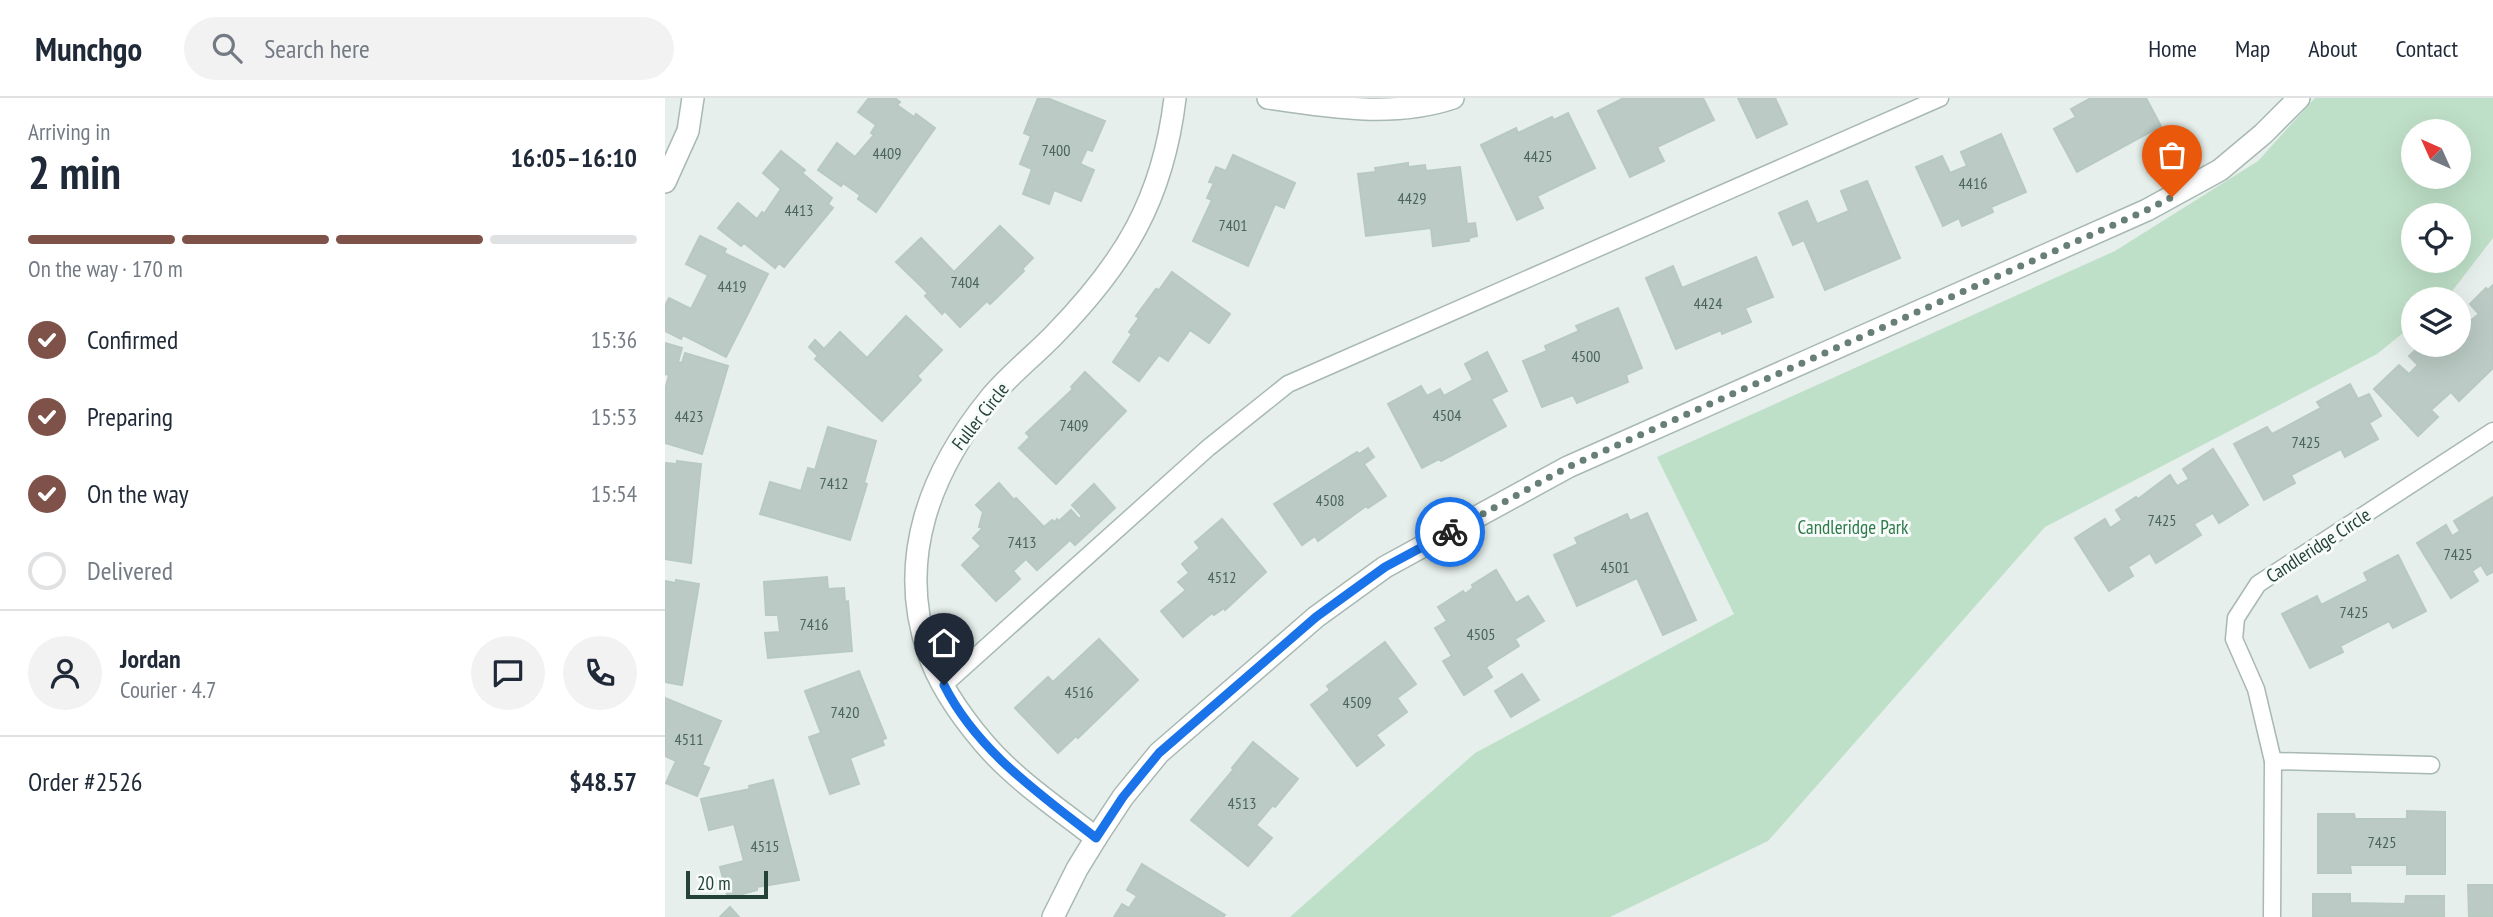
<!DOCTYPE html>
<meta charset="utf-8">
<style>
body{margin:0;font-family:"PT Sans Narrow",sans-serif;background:#f2f2f3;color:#1f2937;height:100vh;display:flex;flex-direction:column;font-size:26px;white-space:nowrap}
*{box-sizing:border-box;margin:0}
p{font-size:23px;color:#747a83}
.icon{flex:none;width:38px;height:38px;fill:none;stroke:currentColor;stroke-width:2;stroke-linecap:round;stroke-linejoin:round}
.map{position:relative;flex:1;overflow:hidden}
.details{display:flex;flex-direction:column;background:#fff;width:665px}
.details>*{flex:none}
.needle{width:46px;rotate:315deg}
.controls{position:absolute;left:1736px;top:21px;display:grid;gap:14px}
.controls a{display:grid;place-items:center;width:70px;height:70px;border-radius:50%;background:#fff;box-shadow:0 7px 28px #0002;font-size:35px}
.scale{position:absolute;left:21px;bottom:18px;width:82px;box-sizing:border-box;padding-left:7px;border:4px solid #24423a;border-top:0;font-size:19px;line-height:24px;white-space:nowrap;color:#24423a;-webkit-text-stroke:5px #f7fbf9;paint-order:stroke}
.pin{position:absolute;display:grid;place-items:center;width:60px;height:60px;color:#fff;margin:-72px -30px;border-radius:50% 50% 50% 0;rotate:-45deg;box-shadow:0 0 7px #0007}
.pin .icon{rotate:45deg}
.courier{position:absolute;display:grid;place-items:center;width:70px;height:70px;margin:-35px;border:5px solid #1a73e8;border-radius:50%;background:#fff;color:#222;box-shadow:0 2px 9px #0007}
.head em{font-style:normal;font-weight:800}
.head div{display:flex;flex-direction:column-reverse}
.head{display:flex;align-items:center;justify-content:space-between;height:119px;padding:0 28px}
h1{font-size:46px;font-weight:800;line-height:52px}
.bar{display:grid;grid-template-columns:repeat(4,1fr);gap:10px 7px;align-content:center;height:84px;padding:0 28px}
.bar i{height:9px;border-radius:5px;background:#e0e1e3}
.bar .active{background:#7f5249}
.bar p{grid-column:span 4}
.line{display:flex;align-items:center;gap:18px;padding:0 28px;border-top:2px solid #e0e1e3}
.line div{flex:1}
.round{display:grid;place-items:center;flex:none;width:74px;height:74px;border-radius:37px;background:#f2f2f3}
ol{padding:0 28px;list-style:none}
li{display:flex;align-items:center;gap:21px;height:77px}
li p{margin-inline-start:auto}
li .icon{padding:7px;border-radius:50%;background:#7f5249;color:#fff;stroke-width:4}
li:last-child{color:#747a83}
li i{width:38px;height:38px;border:4px solid #e0e1e3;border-radius:50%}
header{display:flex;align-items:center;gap:42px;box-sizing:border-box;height:98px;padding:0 35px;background:#fff;border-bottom:2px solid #e0e1e3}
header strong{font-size:33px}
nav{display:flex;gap:38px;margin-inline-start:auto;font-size:24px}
.search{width:490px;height:63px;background:#f2f2f3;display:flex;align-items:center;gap:18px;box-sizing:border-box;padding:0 24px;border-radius:38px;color:#747a83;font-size:26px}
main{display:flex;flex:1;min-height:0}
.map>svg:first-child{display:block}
.green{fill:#bfe0c8;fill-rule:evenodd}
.building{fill:#bbcac4;stroke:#b8c9c2;stroke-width:2}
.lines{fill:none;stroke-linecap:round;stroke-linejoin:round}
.lane-casing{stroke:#a8b8b2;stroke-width:19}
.street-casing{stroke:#a8b8b2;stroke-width:24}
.lane{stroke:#fff;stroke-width:16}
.street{stroke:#fff;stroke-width:21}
.done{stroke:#687f78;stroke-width:7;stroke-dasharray:0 12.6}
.route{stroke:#1a73e8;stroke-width:9}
.labels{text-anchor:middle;stroke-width:6;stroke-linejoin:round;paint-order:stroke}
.number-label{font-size:16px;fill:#4a645c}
.street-label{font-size:19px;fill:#24423a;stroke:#f7fbf9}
.park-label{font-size:19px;fill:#2d7a4b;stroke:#f7fbf9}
</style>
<header>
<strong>Munchgo</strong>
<div class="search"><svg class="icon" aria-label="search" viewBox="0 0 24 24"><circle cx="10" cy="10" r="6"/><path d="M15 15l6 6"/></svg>Search here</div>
<nav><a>Home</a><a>Map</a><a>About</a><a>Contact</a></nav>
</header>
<main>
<section class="details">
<div class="head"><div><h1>2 min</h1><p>Arriving in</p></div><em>16:05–16:10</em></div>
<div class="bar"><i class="active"></i><i class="active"></i><i class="active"></i><i></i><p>On the way · 170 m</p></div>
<ol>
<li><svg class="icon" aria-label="check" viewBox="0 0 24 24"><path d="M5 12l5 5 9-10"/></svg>Confirmed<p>15:36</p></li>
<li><svg class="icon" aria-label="check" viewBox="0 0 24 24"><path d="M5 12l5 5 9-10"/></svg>Preparing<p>15:53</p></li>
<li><svg class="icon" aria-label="check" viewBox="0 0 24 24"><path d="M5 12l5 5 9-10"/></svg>On the way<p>15:54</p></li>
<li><i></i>Delivered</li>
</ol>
<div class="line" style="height:126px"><a class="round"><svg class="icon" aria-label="person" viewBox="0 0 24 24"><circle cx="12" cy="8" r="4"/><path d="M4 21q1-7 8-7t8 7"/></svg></a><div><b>Jordan</b><p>Courier · 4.7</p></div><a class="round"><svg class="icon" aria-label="chat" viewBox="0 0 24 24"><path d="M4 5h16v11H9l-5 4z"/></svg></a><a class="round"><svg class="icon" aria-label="phone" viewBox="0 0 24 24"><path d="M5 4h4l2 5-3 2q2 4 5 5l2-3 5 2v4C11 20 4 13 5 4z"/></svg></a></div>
<div class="line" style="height:91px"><div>Order #2526</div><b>$48.57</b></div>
</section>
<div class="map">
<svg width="1828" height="819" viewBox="0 0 1828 819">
<rect width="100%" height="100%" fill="#e6efeb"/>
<!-- green -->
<path class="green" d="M1650,0H1828V140L1781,201H1748V227L1712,256L1380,429L1103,743L945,819H625L810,655L1069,516L992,359L1450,153L1593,63ZM1748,33H1794V79H1748ZM1748,117H1794V163H1748Z"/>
<!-- building -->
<g class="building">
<polygon points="204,0 230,0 235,4 232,7 249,19 251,16 270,30 211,114 193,101 195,97 178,85 176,88 153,72 172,45 190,59 209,37 206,35 211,27 193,14"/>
<polygon points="373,0 382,0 440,23 427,53 422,51 415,66 429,72 416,103 389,92 384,106 358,96 367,71 355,66 366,38 359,35"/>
<polygon points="1038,0 1049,22 992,49 999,63 965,79 933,13 959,0"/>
<polygon points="1073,0 1110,0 1122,26 1092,40"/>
<polygon points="1426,0 1481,0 1496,28 1412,74 1389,31 1411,19 1406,11"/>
<polygon points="903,15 930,70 872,98 878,110 852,122 816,47 851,30 853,35 887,19 889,22"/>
<polygon points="1336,36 1361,94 1326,109 1328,114 1297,128 1294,120 1278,128 1251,69 1277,58 1285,75 1302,68 1296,54"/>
<polygon points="116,53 140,72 137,75 167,100 163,106 168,110 119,169 114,165 110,170 79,145 76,148 53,130 73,105 92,121 97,114 99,116 116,91 98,75"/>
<polygon points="568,57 630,85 619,110 610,106 583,168 528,143 547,102 542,100 549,85 544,84 551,69 561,73"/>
<polygon points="743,65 743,69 760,67 761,73 795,69 802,126 810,125 812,138 804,140 804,143 768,148 766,130 701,138 693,76 711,74 710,70"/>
<polygon points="1202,83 1235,160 1160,192 1139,142 1128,147 1114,115 1142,103 1152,126 1184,113 1176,93"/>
<polygon points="335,128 368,160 357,171 359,173 325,206 322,203 295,229 280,213 277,216 260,198 263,195 231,164 256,140 289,174"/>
<polygon points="35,138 61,151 59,155 103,176 61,259 18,237 16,241 0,233 0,208 4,200 26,211 43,177 21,166"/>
<polygon points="1091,159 1108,199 1080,210 1086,224 1057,236 1056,232 1011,251 981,180 1008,168 1017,190"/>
<polygon points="507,174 565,216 544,245 525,232 503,263 494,257 474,283 448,264 467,236 464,234 474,220 471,218 491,191 494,192"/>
<polygon points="1828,187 1828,270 1794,303 1786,294 1766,312 1773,319 1753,338 1709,291 1734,267 1744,276 1753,267 1744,258 1756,247 1794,247 1794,214 1804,224 1814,216 1805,206 1821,190 1823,192"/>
<polygon points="953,210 977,270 961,277 963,284 912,305 908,297 877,309 858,263 882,253 880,248 914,233 911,228"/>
<polygon points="241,218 277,252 252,278 256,282 217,323 150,261 153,258 144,249 150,242 159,251 175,234 202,260"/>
<polygon points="0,245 17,250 13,264 17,265 20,255 63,268 37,356 0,345 0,292 4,277 0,276"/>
<polygon points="822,254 842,293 826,301 841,328 776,363 774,361 757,370 723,306 756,288 762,298 775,291 779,298 808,282 800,266"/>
<polygon points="420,274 461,313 391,386 354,350 365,339 361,335 408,291 406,289"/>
<polygon points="1685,286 1693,301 1704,296 1716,318 1704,325 1713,341 1680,359 1676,351 1626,377 1630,385 1599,402 1569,346 1602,329 1607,336 1656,310 1652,304"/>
<polygon points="163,329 211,343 199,385 202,386 185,442 95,416 105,384 136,393 143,370 150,372"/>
<polygon points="703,350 709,359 699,366 721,398 703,410 701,408 653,443 650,438 637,447 609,406 692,354 694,356"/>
<polygon points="1548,351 1583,407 1554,425 1548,415 1529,426 1536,437 1491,465 1485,455 1463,469 1468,478 1444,493 1410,440 1440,421 1445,430 1457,422 1451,412 1471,399 1473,401 1505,377 1512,388 1524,381 1518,371"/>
<polygon points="12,363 36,366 26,465 0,461 0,365 12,366"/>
<polygon points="334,385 349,402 351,400 379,429 387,422 390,424 392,421 394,423 406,412 414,421 417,418 407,407 429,386 450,410 410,447 405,442 372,472 361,461 348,473 355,481 331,503 297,467 316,448 308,440 318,430 314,429 318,414 311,407"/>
<polygon points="1828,399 1828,474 1822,477 1816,467 1807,473 1813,483 1786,500 1752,445 1781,427 1787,438 1795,433 1789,423"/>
<polygon points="982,415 1031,522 998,537 972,480 912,508 889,457 913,446 910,440 962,416 965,423"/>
<polygon points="557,421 601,474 560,512 559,510 549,517 547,515 518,539 496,513 521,492 513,484 524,475 517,466 535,450 530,444"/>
<polygon points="1733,457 1761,513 1728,530 1724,523 1675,548 1678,554 1645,570 1617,516 1652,498 1656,507 1703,483 1699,475"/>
<polygon points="831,472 851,505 863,498 879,523 850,541 854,548 821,569 827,579 799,597 778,563 787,558 770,530 782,523 773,509 798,493 800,496 808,490 807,487"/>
<polygon points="162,479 163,491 179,490 180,504 183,503 187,553 103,560 100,535 115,534 113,517 101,517 99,484"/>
<polygon points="11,482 34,486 17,587 0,584 0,483 11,485"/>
<polygon points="434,541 473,582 413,640 411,638 393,655 350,610 383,579 388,584"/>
<polygon points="720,544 751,586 732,600 742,614 711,637 719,647 692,668 646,607 665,592 662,588"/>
<polygon points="194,573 221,640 217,642 219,647 185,660 194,686 165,696 144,639 156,635 140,593"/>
<polygon points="857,576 874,602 846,619 830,593"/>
<polygon points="0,600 56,623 37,667 44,670 32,698 1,685 11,663 0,658"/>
<polygon points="588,644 633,681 610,709 608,707 591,727 607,740 583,768 526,722 569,671 567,670"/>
<polygon points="108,682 134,782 92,789 92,792 63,800 55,769 79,763 69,726 44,732 36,701 85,691 84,688"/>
<polygon points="1742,713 1780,714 1780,776 1742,776 1742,767 1685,767 1686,775 1653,775 1653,716 1689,716 1690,721 1742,721"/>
<polygon points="477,766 560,817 558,819 449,819 457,806 464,810 472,798 462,792"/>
<polygon points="1803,787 1828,787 1828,819 1804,819"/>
<polygon points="1648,796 1685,796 1685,805 1740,806 1741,798 1779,798 1779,819 1648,819"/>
<polygon points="65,809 74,819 55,819"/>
</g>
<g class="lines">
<defs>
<g id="lane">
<polyline points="279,587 543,350 623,286 1275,0"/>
<polyline points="1608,663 1766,667"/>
<polyline points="1607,819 1608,663 1591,591 1569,541 1571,520 1593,486 1828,333"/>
</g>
<g id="street">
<path d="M603,0C663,9 729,20 788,0"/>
<polyline points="0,84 23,33 28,0"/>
<path d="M431,740C393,710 350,682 318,644C296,618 274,587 263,554C231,460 266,372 326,299C345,276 370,257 390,236C460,164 498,101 510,0"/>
<polyline points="388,819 412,771 431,740 458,699 494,655 651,519 720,469 903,369 1482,112 1555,72 1598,36 1634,0"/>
</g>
</defs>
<!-- lane casing -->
<use href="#lane" class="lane-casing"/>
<!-- street casing -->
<use href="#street" class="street-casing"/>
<!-- lane -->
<use href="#lane" class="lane"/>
<!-- street -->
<use href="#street" class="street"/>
</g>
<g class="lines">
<!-- done -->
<polyline class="done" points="785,434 903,369 1482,112 1507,99"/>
<!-- route -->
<path class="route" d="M279,587C312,653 375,696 431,740L458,699L494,655L651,519L720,469L785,434"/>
</g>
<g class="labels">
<!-- number labels -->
<g class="number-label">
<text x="391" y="58">7400</text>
<text x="222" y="61">4409</text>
<text x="873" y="64">4425</text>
<text x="1308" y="91">4416</text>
<text x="747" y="106">4429</text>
<text x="134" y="118">4413</text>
<text x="568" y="133">7401</text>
<text x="300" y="190">7404</text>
<text x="67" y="194">4419</text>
<text x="1043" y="211">4424</text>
<text x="921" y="264">4500</text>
<text x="782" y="323">4504</text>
<text x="24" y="324">4423</text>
<text x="409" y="333">7409</text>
<text x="1641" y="350">7425</text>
<text x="169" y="391">7412</text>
<text x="665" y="408">4508</text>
<text x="1497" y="428">7425</text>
<text x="357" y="450">7413</text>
<text x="1793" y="462">7425</text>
<text x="950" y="475">4501</text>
<text x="557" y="485">4512</text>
<text x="1689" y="520">7425</text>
<text x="149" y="532">7416</text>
<text x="816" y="542">4505</text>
<text x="414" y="600">4516</text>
<text x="692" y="610">4509</text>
<text x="180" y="620">7420</text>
<text x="24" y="647">4511</text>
<text x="577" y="711">4513</text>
<text x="1717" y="750">7425</text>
<text x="100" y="754">4515</text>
</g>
<!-- street labels -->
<g class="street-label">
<text transform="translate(315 318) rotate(-52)" y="7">Fuller Circle</text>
<text transform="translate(1653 447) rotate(-33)" y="7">Candleridge Circle</text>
</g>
<!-- park labels -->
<g class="park-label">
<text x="1188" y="436">Candleridge Park</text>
</g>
</g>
</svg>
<div class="controls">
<a><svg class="needle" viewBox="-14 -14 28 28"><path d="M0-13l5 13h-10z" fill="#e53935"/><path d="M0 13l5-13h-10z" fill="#747a83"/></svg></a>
<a><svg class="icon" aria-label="locate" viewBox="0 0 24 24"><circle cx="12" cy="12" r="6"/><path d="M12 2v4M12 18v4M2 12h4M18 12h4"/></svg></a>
<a><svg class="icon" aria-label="layers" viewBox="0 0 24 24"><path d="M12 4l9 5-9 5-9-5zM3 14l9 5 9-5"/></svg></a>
</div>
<div class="scale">20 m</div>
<div class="pin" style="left:1507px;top:99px;background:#ea580c"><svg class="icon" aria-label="bag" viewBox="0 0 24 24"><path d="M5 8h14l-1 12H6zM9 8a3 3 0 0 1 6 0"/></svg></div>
<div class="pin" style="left:279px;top:587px;background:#1f2937"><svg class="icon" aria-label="home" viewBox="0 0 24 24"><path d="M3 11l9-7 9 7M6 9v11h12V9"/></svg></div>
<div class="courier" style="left:785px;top:434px"><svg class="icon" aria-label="bike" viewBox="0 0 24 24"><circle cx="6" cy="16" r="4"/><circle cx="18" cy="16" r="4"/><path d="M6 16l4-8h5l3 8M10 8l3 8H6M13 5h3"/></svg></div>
</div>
</main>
